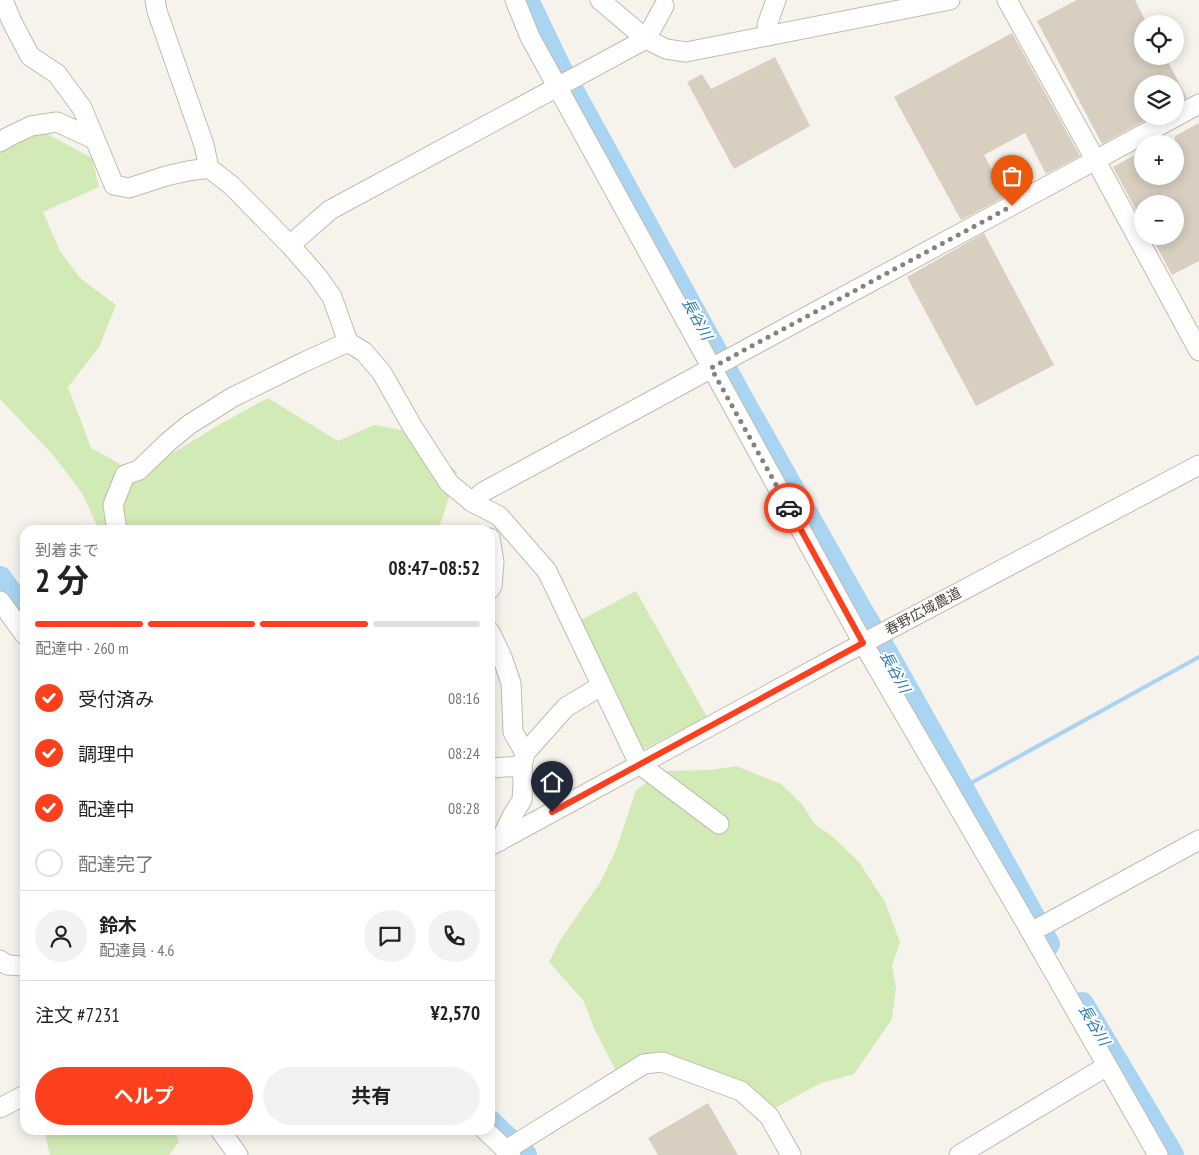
<!DOCTYPE html>
<html lang="ja">
<meta charset="utf-8">
<style>
body{margin:0;font-family:"PT Sans Narrow","Noto Sans JP",sans-serif;background:#f2f2f2;color:#222;height:100vh;display:flex;flex-direction:column;font-size:19px;white-space:nowrap}
*{box-sizing:border-box;margin:0}
p{font-size:16px;color:#767676}
.icon{flex:none;width:28px;height:28px;fill:none;stroke:currentColor;stroke-width:2;stroke-linecap:round;stroke-linejoin:round}
.map{position:relative;flex:1;overflow:hidden}
.drawer{position:absolute;left:20px;top:525px;width:475px;height:610px;display:flex;flex-direction:column;background:#fff;border-radius:15px;box-shadow:0 2px 12px #0003}
.drawer>*{flex:none}
.controls{position:absolute;left:1134px;top:15px;display:grid;gap:10px}
.controls a{display:grid;place-items:center;width:50px;height:50px;border-radius:50%;background:#fff;box-shadow:0 2px 12px #0003;font-size:25px}
.pin{position:absolute;display:grid;place-items:center;width:42px;height:42px;color:#fff;margin:-51px -21px;border-radius:50% 50% 50% 0;rotate:-45deg;box-shadow:0 0 5px #0007}
.pin .icon{rotate:45deg}
.courier{position:absolute;display:grid;place-items:center;width:50px;height:50px;margin:-25px;border:4px solid #fc3f1d;border-radius:50%;background:#fff;color:#222;box-shadow:0 1px 6px #0007}
.head em{font-style:normal;font-weight:700}
.head div{display:flex;flex-direction:column-reverse}
.head{display:flex;align-items:center;justify-content:space-between;height:85px;padding:0 15px}
h1{font-size:32px;font-weight:700;line-height:38px}
.bar{display:grid;grid-template-columns:repeat(4,1fr);gap:8px 5px;align-content:center;height:60px;padding:0 15px}
.bar i{height:6px;border-radius:4px;background:#e0e0e0}
.bar .active{background:#fc3f1d}
.bar p{grid-column:span 4}
.line{display:flex;align-items:center;gap:12px;padding:0 15px;border-top:1px solid #e0e0e0}
.line div{flex:1}
.round{display:grid;place-items:center;flex:none;width:52px;height:52px;border-radius:26px;background:#f2f2f2}
ol{padding:0 15px;list-style:none}
li{display:flex;align-items:center;gap:15px;height:55px}
li p{margin-inline-start:auto}
li .icon{padding:5px;border-radius:50%;background:#fc3f1d;color:#fff;stroke-width:4}
li:last-child{color:#767676}
li i{width:28px;height:28px;border:2px solid #e0e0e0;border-radius:50%}
.cta{display:flex;gap:10px;margin-top:auto;padding:10px 15px}
.cta a{flex:1;height:58px;border-radius:30px;background:#fc3f1d;color:#fff;font-size:20px;font-weight:700;line-height:58px;text-align:center}
.cta a+a{background:#f2f2f2;color:#222}
.map>svg:first-child{display:block}
.green{fill:#d2eab5}
.lines{fill:none;stroke-linecap:round;stroke-linejoin:round}
.stream{stroke:#a9d4f2;stroke-width:4}
.river{stroke:#a9d4f2;stroke-width:24}
.building{fill:#d8cfc1}
.minor-casing{stroke:#c2bbae;stroke-width:21}
.minor{stroke:#fff;stroke-width:19}
.done{stroke:#878178;stroke-width:5;stroke-dasharray:0 9}
.route{stroke:#fc3f1d;stroke-width:6}
.labels{text-anchor:middle;stroke-width:4;stroke-linejoin:round;paint-order:stroke}
.street-label{font-size:14px;fill:#4b4439;stroke:#fff}
.water-label{font-size:15px;font-style:italic;fill:#2e7ab2;stroke:#fff}
</style>
<div class="map">
<svg width="1199" height="1155" viewBox="0 0 1199 1155">
<rect width="100%" height="100%" fill="#f6f3ec"/>
<!-- green -->
<g class="green">
<polygon points="38,129 92,158 99,187 43,212 60,251 80,278 116,305 99,347 68,387 91,448 129,469 176,451 222,423 268,398 338,441 374,425 413,432 457,472 441,522 437,530 99,530 82,493 53,455 0,399 0,150"/>
<polygon points="636,591 707,717 640,751 579,621"/>
<polygon points="736,766 781,784 801,803 815,824 833,837 859,862 885,902 900,942 892,966 896,988 892,1019 854,1074 821,1083 771,1110 685,1064 616,1071 595,1030 583,1000 549,962 561,939 601,881 616,850 636,790 664,771 711,770"/>
<polygon points="44,1130 175,1130 179,1142 169,1155 50,1155"/>
</g>
<g class="lines">
<!-- stream -->
<polyline class="stream" points="962,788 1199,657"/>
<!-- river -->
<g class="river">
<polyline points="527,0 558,65 741,398 861,611 888,656 962,788 1048,944"/>
<polyline points="0,578 25,613"/>
<polyline points="1082,1004 1172,1155"/>
<polyline points="490,1122 525,1155"/>
</g>
</g>
<!-- building -->
<g class="building">
<polygon points="1077,0 1135,0 1147,24 1142,24 1142,56 1165,56 1187,98 1175,104 1175,84 1142,84 1142,116 1153,116 1102,144 1037,21"/>
<polygon points="1012,33 1080,156 1046,174 1025,133 984,155 1006,196 961,220 894,97"/>
<polygon points="775,57 810,126 734,169 687,82 702,74 711,89"/>
<polygon points="1199,123 1199,261 1172,275 1151,236 1175,236 1175,204 1142,204 1142,221 1113,167 1142,151 1142,176 1175,176 1175,136"/>
<polygon points="984,233 1054,365 976,406 907,277"/>
<polygon points="708,1103 738,1155 658,1155 648,1138"/>
</g>
<g class="lines">
<defs>
<g id="minor">
<polyline points="3,0 12,22 30,56 57,74 82,108 114,185 129,188 166,176 188,171 209,168"/>
<polyline points="155,0 157,11 204,145 209,168 232,186 290,245 318,277 332,297 348,342 364,352 382,373 412,426 449,483 472,502 499,516 547,571 639,764 719,824"/>
<polyline points="515,0 530,37 863,643 1031,932 1158,1155"/>
<polyline points="600,0 646,39 664,6"/>
<polyline points="1007,0 1096,161 1199,351"/>
<polyline points="768,36 767,25 776,0"/>
<polyline points="0,142 8,137 31,126 57,122 94,139"/>
<polyline points="290,245 330,210 646,39 666,49 686,52 950,0"/>
<polyline points="472,502 483,492 1199,104"/>
<polyline points="117,530 113,505 125,475 139,470 168,442 190,424 233,397 302,363 348,342"/>
<polyline points="490,538 494,562 492,586 490,589"/>
<polyline points="0,601 25,635"/>
<polyline points="490,632 502,657 511,683 513,732 525,753"/>
<polyline points="490,768 522,766"/>
<polyline points="500,841 512,816 522,800 523,784 522,766 525,753 566,707 601,686"/>
<polyline points="490,846 839,656 1199,465"/>
<polyline points="1031,932 1199,840"/>
<polyline points="0,960 7,965 25,966"/>
<polyline points="0,1108 25,1095"/>
<polyline points="220,1130 238,1155"/>
<polyline points="485,1130 511,1155"/>
<polyline points="506,1150 644,1064 662,1062 741,1091 769,1116 791,1155"/>
<polyline points="959,1155 1107,1066"/>
</g>
</defs>
<!-- minor casing -->
<use href="#minor" class="minor-casing"/>
<!-- minor -->
<use href="#minor" class="minor"/>
</g>
<g class="lines">
<!-- done -->
<polyline class="done" points="789,508 711,368 1012,206"/>
<!-- route -->
<polyline class="route" points="552,812 863,643 789,508"/>
</g>
<g class="labels">
<!-- street labels -->
<g class="street-label">
<text transform="translate(923 611) rotate(-28)" y="5">春野広域農道</text>
</g>
<!-- water labels -->
<g class="water-label">
<text transform="translate(697 319) rotate(61)" y="5">長谷川</text>
<text transform="translate(895 672) rotate(61)" y="5">長谷川</text>
<text transform="translate(1094 1025) rotate(59)" y="5">長谷川</text>
</g>
</g>
</svg>
<div class="controls">
<a><svg class="icon" aria-label="locate" viewBox="0 0 24 24"><circle cx="12" cy="12" r="6"/><path d="M12 2v4M12 18v4M2 12h4M18 12h4"/></svg></a>
<a><svg class="icon" aria-label="layers" viewBox="0 0 24 24"><path d="M12 4l9 5-9 5-9-5zM3 14l9 5 9-5"/></svg></a>
<a>+</a>
<a>−</a>
</div>
<div class="pin" style="left:1012px;top:206px;background:#ea580c"><svg class="icon" aria-label="bag" viewBox="0 0 24 24"><path d="M5 8h14l-1 12H6zM9 8a3 3 0 0 1 6 0"/></svg></div>
<div class="pin" style="left:552px;top:812px;background:#1f2937"><svg class="icon" aria-label="home" viewBox="0 0 24 24"><path d="M3 11l9-7 9 7M6 9v11h12V9"/></svg></div>
<div class="courier" style="left:789px;top:508px"><svg class="icon" aria-label="car" viewBox="0 0 24 24"><path d="M5 17H2v-5l4-1 3-4h7l3 4 3 1v5h-3M9 17h6M6 11h13"/><circle cx="7" cy="17" r="2"/><circle cx="17" cy="17" r="2"/></svg></div>
<section class="drawer">
<div class="head"><div><h1>2 分</h1><p>到着まで</p></div><em>08:47–08:52</em></div>
<div class="bar"><i class="active"></i><i class="active"></i><i class="active"></i><i></i><p>配達中 · 260 m</p></div>
<ol>
<li><svg class="icon" aria-label="check" viewBox="0 0 24 24"><path d="M5 12l5 5 9-10"/></svg>受付済み<p>08:16</p></li>
<li><svg class="icon" aria-label="check" viewBox="0 0 24 24"><path d="M5 12l5 5 9-10"/></svg>調理中<p>08:24</p></li>
<li><svg class="icon" aria-label="check" viewBox="0 0 24 24"><path d="M5 12l5 5 9-10"/></svg>配達中<p>08:28</p></li>
<li><i></i>配達完了</li>
</ol>
<div class="line" style="height:90px"><a class="round"><svg class="icon" aria-label="person" viewBox="0 0 24 24"><circle cx="12" cy="8" r="4"/><path d="M4 21q1-7 8-7t8 7"/></svg></a><div><b>鈴木</b><p>配達員 · 4.6</p></div><a class="round"><svg class="icon" aria-label="chat" viewBox="0 0 24 24"><path d="M4 5h16v11H9l-5 4z"/></svg></a><a class="round"><svg class="icon" aria-label="phone" viewBox="0 0 24 24"><path d="M5 4h4l2 5-3 2q2 4 5 5l2-3 5 2v4C11 20 4 13 5 4z"/></svg></a></div>
<div class="line" style="height:65px"><div>注文 #7231</div><b>¥2,570</b></div>
<div class="cta"><a>ヘルプ</a><a>共有</a></div>
</section>
</div>
